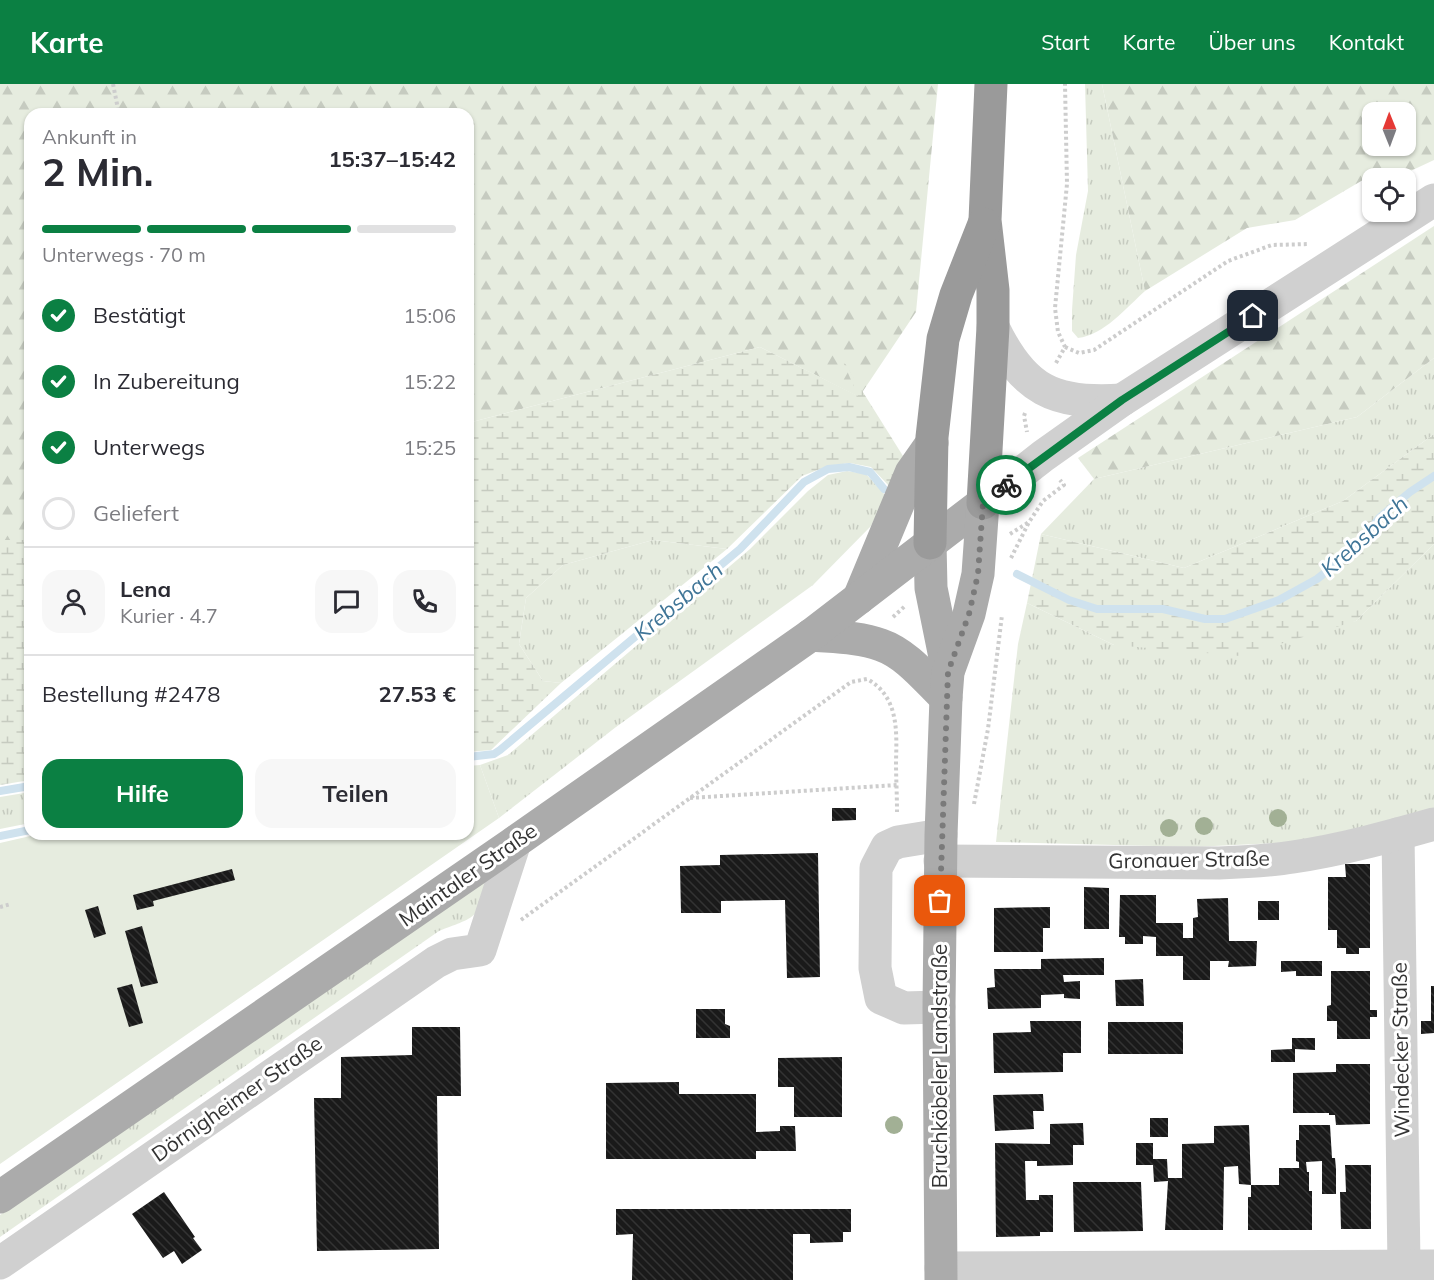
<!DOCTYPE html>
<html lang="de">
<meta charset="utf-8">
<style>
body{margin:0;font-family:Mulish,sans-serif;background:#f7f7f7;color:#2b2b33;height:100vh;display:flex;flex-direction:column;font-size:22px;white-space:nowrap}
*{box-sizing:border-box;margin:0}
p{font-size:20px;color:#7c7c81}
.icon{flex:none;width:33px;height:33px;fill:none;stroke:currentColor;stroke-width:2;stroke-linecap:round;stroke-linejoin:round}
.map{position:relative;flex:1;overflow:hidden}
.panel{position:absolute;left:24px;top:24px;width:450px;height:732px;display:flex;flex-direction:column;background:#fff;border-radius:18px;box-shadow:0 2px 4px #0004}
.panel>*{flex:none}
.needle{width:39px;rotate:359deg}
.buttons{position:absolute;left:1362px;top:18px;display:grid;gap:12px}
.buttons a{display:grid;place-items:center;width:54px;height:54px;border-radius:12px;background:#fff;box-shadow:0 2px 4px #0004;font-size:30px}
.pin{position:absolute;display:grid;place-items:center;width:51px;height:51px;color:#fff;margin:-26px;border-radius:12px;box-shadow:0 3px 9px #0006}
.courier{position:absolute;display:grid;place-items:center;width:60px;height:60px;margin:-30px;border:4px solid #0b8043;border-radius:50%;background:#fff;color:#222;box-shadow:0 2px 8px #0007}
.summary em{font-style:normal;font-weight:700}
.summary div{display:flex;flex-direction:column-reverse}
.summary{display:flex;align-items:center;justify-content:space-between;height:102px;padding:0 18px}
h1{font-size:39px;font-weight:700;line-height:45px}
.bar{display:grid;grid-template-columns:repeat(4,1fr);gap:9px 6px;align-content:center;height:72px;padding:0 18px}
.bar i{height:8px;border-radius:4px;background:#e1e1e2}
.bar .on{background:#0b8043}
.bar p{grid-column:span 4}
.line{display:flex;align-items:center;gap:15px;padding:0 18px;border-top:2px solid #e1e1e2}
.line div{flex:1}
.round{display:grid;place-items:center;flex:none;width:63px;height:63px;border-radius:18px;background:#f7f7f7}
ol{padding:0 18px;list-style:none}
li{display:flex;align-items:center;gap:18px;height:66px}
li p{margin-inline-start:auto}
li .icon{padding:6px;border-radius:50%;background:#0b8043;color:#fff;stroke-width:4}
li:last-child{color:#7c7c81}
li i{width:33px;height:33px;border:3px solid #e1e1e2;border-radius:50%}
.primary-button{display:flex;gap:12px;margin-top:auto;padding:12px 18px}
.primary-button a{flex:1;height:69px;border-radius:18px;background:#0b8043;color:#fff;font-size:24px;font-weight:700;line-height:69px;text-align:center}
.primary-button a+a{background:#f7f7f7;color:#2b2b33}
header{display:flex;align-items:center;gap:36px;box-sizing:border-box;height:84px;padding:0 30px;background:#0b8043;color:#fff}
header strong{font-size:28px}
nav{display:flex;gap:33px;margin-inline-start:auto;font-size:21px}
.map>svg:first-child{display:block}
.grass{fill:url(#grass-tufts)}
.forest{fill:url(#forest-firs);fill-rule:evenodd}
.wetland{fill:url(#wetland-marsh)}
.garden{fill:#e6ecdf}
.lines{fill:none;stroke-linecap:round;stroke-linejoin:round}
.stream{stroke:#cfe2ee;stroke-width:8}
.building{fill:url(#building-back-hatch)}
.path{stroke:#cdcdcd;stroke-width:4;stroke-dasharray:3 3;stroke-linecap:butt}
.minor{stroke:#d0d0d0;stroke-width:33}
.major{stroke:#ababab;stroke-width:33}
.highway{stroke:#9a9a9a;stroke-width:33}
.tree{fill:#a2b095}
.done{stroke:#7a7a7a;stroke-width:6;stroke-dasharray:0 10.8}
.route{stroke:#0b8043;stroke-width:8}
.labels{text-anchor:middle;stroke-width:6;stroke-linejoin:round;paint-order:stroke}
.street-label{font-size:21px;fill:#333;stroke:#fff}
.water-label{font-size:22px;font-style:italic;fill:#3f7597;stroke:#fff}
</style>
<header>
<strong>Karte</strong>
<nav><a>Start</a><a>Karte</a><a>Über uns</a><a>Kontakt</a></nav>
</header>
<div class="map">
<svg width="1434" height="1196" viewBox="0 0 1434 1196">
<defs>
<pattern id="grass-tufts" width="24" height="20" patternUnits="userSpaceOnUse" patternTransform="scale(1.5)"><rect width="24" height="20" fill="#e6ecdf"/><path d="M3 7l-1-3M5 7V3M7 7l1-3M15 17l-1-3M17 17v-4M19 17l1-3" fill="none" stroke="#c6cbc0"/></pattern>
<pattern id="forest-firs" width="22" height="20" patternUnits="userSpaceOnUse" patternTransform="scale(1.5)"><rect width="22" height="20" fill="#e6ecdf"/><path d="M5 1l3.5 6h-7zM16 11l3.5 6h-7z" fill="#c6cbc0"/></pattern>
<pattern id="wetland-marsh" width="20" height="14" patternUnits="userSpaceOnUse" patternTransform="scale(1.5)"><rect width="20" height="14" fill="#e6ecdf"/><path d="M1 5h8M5 5V1M11 12h8M15 12V8" fill="none" stroke="#c6cbc0"/></pattern>
<pattern id="building-back-hatch" width="6" height="6" patternUnits="userSpaceOnUse" patternTransform="scale(1.5)"><rect width="6" height="6" fill="#1a1a1a"/><path d="M-1 5l2 2M0 0l6 6M5-1l2 2" fill="none" stroke="#333"/></pattern>
</defs>
<rect width="100%" height="100%" fill="#fff"/>
<!-- grass -->
<g class="grass">
<path d="M1085,0H1102L1145,207C1126,224 1104,251 1078,254L1072,247V226L1076,171L1088,107Z"/>
<polygon points="1434,274 1434,350 1343,417 1184,484 1041,450 1094,395 1357,333"/>
<polygon points="847,387 866,390 886,412 871,442 813,501 616,643 499,734 480,681 508,671 750,465 808,407 828,391"/>
<polygon points="653,456 727,465 561,599 543,597 519,560 526,514 563,481"/>
<polygon points="1434,460 1434,726 1298,758 1193,763 996,758 1018,560 1027,519 1114,561 1356,537"/>
<polygon points="30,708 30,739 0,745 0,713"/>
<path d="M483,794L489,799C477,837 474,833 439,847L0,1153V1131Z"/>
</g>
<!-- forest -->
<g class="forest">
<polygon points="0,0 938,0 916,228 859,313 760,263 468,339 468,30 30,30 30,456 0,456"/>
<path d="M1102,0H1434V76L1402,91L1368,93L1295,136L1247,144L1145,207ZM1372,28H1406V62H1372Z"/>
<polygon points="1434,142 1434,274 1357,333 1094,395 1078,374"/>
</g>
<!-- wetland -->
<g class="wetland">
<polygon points="760,263 858,312 841,273 903,372 889,402 871,383 850,379 828,382 802,392 727,465 653,456 563,481 526,514 519,560 543,597 561,599 491,666 468,668 468,339"/>
<polygon points="1434,350 1434,460 1356,537 1240,572 1114,561 1027,519 1041,450 1184,484 1343,417"/>
<polygon points="0,456 30,456 30,696 0,701"/>
</g>
<!-- garden -->
<polygon class="garden" points="480,681 499,734 0,1080 0,759 39,750 468,750 468,682"/>
<g class="lines">
<!-- stream -->
<g class="stream">
<polyline points="1017,490 1069,516 1097,525 1163,525 1205,535 1225,535 1279,516 1317,495 1359,462 1379,434 1410,408 1434,392"/>
<polyline points="468,673 494,670 500,666 740,465 804,398 828,385 849,383 870,388 884,405"/>
<polyline points="0,707 30,702"/>
<polyline points="0,752 30,746"/>
</g>
</g>
<!-- building -->
<g class="building">
<polygon points="832,724 856,724 856,736 832,737"/>
<polygon points="818,769 820,893 787,894 785,816 721,817 721,829 681,829 680,782 720,781 720,771"/>
<polygon points="1345,780 1370,780 1370,864 1359,864 1359,870 1346,870 1346,864 1337,864 1337,846 1328,846 1328,793 1346,793"/>
<polygon points="232,785 235,796 153,817 154,822 137,826 133,811"/>
<polygon points="1084,803 1109,804 1109,845 1084,845"/>
<polygon points="1120,811 1156,811 1156,839 1183,839 1183,854 1193,854 1193,834 1198,833 1197,815 1228,814 1229,857 1257,857 1256,882 1228,883 1229,877 1210,877 1210,896 1183,896 1183,872 1156,872 1156,853 1143,852 1143,860 1125,860 1125,853 1119,853"/>
<rect x="1258" y="817" width="21" height="19"/>
<polygon points="98,822 106,850 94,854 85,826"/>
<polygon points="1050,823 1050,844 1043,844 1043,868 994,868 994,824"/>
<polygon points="142,842 158,899 141,903 125,847"/>
<polygon points="1104,874 1104,891 1063,891 1064,898 1080,897 1080,915 1064,914 1064,910 1041,911 1041,924 988,925 987,904 995,903 994,885 1041,885 1041,875"/>
<polygon points="1281,877 1322,877 1322,892 1296,892 1296,887 1281,888"/>
<polygon points="1331,887 1370,887 1370,926 1377,926 1377,933 1370,933 1370,955 1337,955 1337,937 1327,937 1327,922 1331,921"/>
<polygon points="1143,895 1144,922 1116,922 1115,896"/>
<polygon points="132,900 143,939 129,943 117,904"/>
<polygon points="1431,902 1434,902 1434,949 1421,950 1421,937 1431,937"/>
<polygon points="696,925 725,925 725,940 730,942 730,954 696,954"/>
<polygon points="1030,937 1081,937 1081,969 1063,969 1063,988 994,989 993,949 1031,948"/>
<rect x="1108" y="938" width="75" height="32"/>
<polygon points="412,943 460,943 461,1012 437,1012 439,1165 317,1167 314,1014 341,1014 341,973 412,971"/>
<polygon points="1292,954 1315,954 1315,966 1295,965 1295,978 1271,978 1271,966 1292,965"/>
<polygon points="842,973 842,1033 794,1033 794,1003 778,1003 778,974"/>
<polygon points="1336,980 1370,980 1370,1040 1336,1041 1335,1031 1329,1031 1329,1029 1293,1029 1293,989 1336,988"/>
<polygon points="679,998 679,1010 756,1010 756,1048 780,1047 780,1042 795,1042 796,1067 756,1067 756,1075 606,1075 606,999"/>
<polygon points="1043,1010 1044,1027 1033,1027 1034,1045 995,1047 993,1011"/>
<rect x="1150" y="1034" width="18" height="19"/>
<polygon points="1083,1039 1084,1061 1073,1061 1073,1081 1037,1082 1037,1077 1025,1077 1026,1116 1039,1116 1039,1111 1053,1111 1053,1148 1040,1148 1040,1152 996,1153 995,1059 1050,1060 1050,1040"/>
<polygon points="1249,1041 1251,1101 1239,1100 1238,1082 1224,1083 1223,1146 1165,1146 1168,1097 1154,1098 1153,1081 1136,1081 1136,1059 1153,1059 1153,1075 1167,1075 1168,1094 1182,1094 1182,1060 1214,1059 1214,1042"/>
<polygon points="1299,1041 1330,1041 1332,1074 1335,1074 1336,1085 1336,1110 1322,1110 1322,1077 1306,1078 1307,1088 1309,1088 1309,1107 1312,1107 1312,1146 1248,1146 1248,1113 1251,1113 1251,1101 1279,1101 1279,1084 1299,1084 1299,1078 1296,1077 1296,1056 1299,1056"/>
<polygon points="1345,1081 1371,1081 1371,1145 1341,1145 1340,1108 1346,1108"/>
<polygon points="1073,1098 1141,1098 1143,1147 1074,1148"/>
<polygon points="164,1108 195,1153 193,1154 202,1166 182,1180 174,1167 163,1174 132,1130"/>
<polygon points="616,1125 851,1125 851,1148 843,1148 843,1158 810,1159 810,1150 793,1150 793,1196 632,1196 633,1150 616,1151"/>
</g>
<g class="lines">
<!-- path -->
<g class="path">
<polyline points="113,0 119,30"/>
<polyline points="1065,263 1079,269 1094,266 1228,177 1272,161 1309,160"/>
<polyline points="1056,279 1065,263 1058,248 1055,224 1067,100 1065,0"/>
<polyline points="1025,329 1024,332 1027,348"/>
<polyline points="1010,450 1029,438"/>
<polyline points="1011,474 1029,438 1043,417 1064,401 1060,396"/>
<polyline points="893,533 905,522"/>
<polyline points="690,714 897,701"/>
<polyline points="974,720 988,645 1002,531"/>
<polyline points="0,823 11,820"/>
<path d="M521,836L851,598L867,595C898,612 897,645 896,677C896,694 897,711 897,728"/>
</g>
<!-- minor -->
<g class="minor">
<path d="M993,243C1023,306 1054,321 1122,316"/>
<polyline points="983,419 1043,372 1122,316 1434,116"/>
<polyline points="1398,750 1404,1182"/>
<path d="M940,777L1219,779C1244,778 1269,777 1293,773C1341,766 1388,753 1434,740"/>
<polyline points="939,923 904,924 881,914 875,884 876,784 887,763 898,758 941,751"/>
<polyline points="0,1179 436,878 452,870 480,866 515,758"/>
<polyline points="941,1184 1434,1182"/>
</g>
<!-- major -->
<g class="major">
<polyline points="930,459 931,504 948,588"/>
<polyline points="859,514 911,389 932,359"/>
<path d="M811,551C834,553 859,553 881,561C907,570 927,596 946,614"/>
<polyline points="0,1113 515,758 811,551 983,419"/>
<polyline points="941,1196 939,923 941,751 946,614 948,588 969,530 978,490 983,419"/>
</g>
<!-- highway -->
<g class="highway">
<polyline points="983,419 993,243 993,206 985,136 991,0"/>
<polyline points="930,459 932,353 943,255 956,211 984,140"/>
</g>
</g>
<!-- trees -->
<g class="tree">
<circle cx="1278" cy="734" r="9"/>
<circle cx="1204" cy="742" r="9"/>
<circle cx="1169" cy="744" r="9"/>
<circle cx="894" cy="1041" r="9"/>
</g>
<g class="lines">
<!-- done -->
<polyline class="done" points="940,817 948,588 969,530 978,490 983,419 1006,401"/>
<!-- route -->
<polyline class="route" points="1006,401 1122,316 1253,232"/>
</g>
<g class="labels">
<!-- street labels -->
<g class="street-label">
<text transform="translate(1189 776) rotate(-1)" y="7">Gronauer Straße</text>
<text transform="translate(468 791) rotate(-35)" y="7">Maintaler Straße</text>
<text transform="translate(1401 966) rotate(-91)" y="7">Windecker Straße</text>
<text transform="translate(940 982) rotate(-90)" y="7">Bruchköbeler Landstraße</text>
<text transform="translate(237 1015) rotate(-35)" y="7">Dörnigheimer Straße</text>
</g>
<!-- water labels -->
<g class="water-label">
<text transform="translate(1364 452) rotate(-42)" y="8">Krebsbach</text>
<text transform="translate(678 517) rotate(-40)" y="8">Krebsbach</text>
</g>
</g>
</svg>
<div class="buttons">
<a><svg class="needle" viewBox="-14 -14 28 28"><path d="M0-13l5 13h-10z" fill="#e53935"/><path d="M0 13l5-13h-10z" fill="#7c7c81"/></svg></a>
<a><svg class="icon" aria-label="locate" viewBox="0 0 24 24"><circle cx="12" cy="12" r="6"/><path d="M12 2v4M12 18v4M2 12h4M18 12h4"/></svg></a>
</div>
<div class="pin" style="left:940px;top:817px;background:#ea580c"><svg class="icon" aria-label="bag" viewBox="0 0 24 24"><path d="M5 8h14l-1 12H6zM9 8a3 3 0 0 1 6 0"/></svg></div>
<div class="pin" style="left:1253px;top:232px;background:#1f2937"><svg class="icon" aria-label="home" viewBox="0 0 24 24"><path d="M3 11l9-7 9 7M6 9v11h12V9"/></svg></div>
<div class="courier" style="left:1006px;top:401px"><svg class="icon" aria-label="bike" viewBox="0 0 24 24"><circle cx="6" cy="16" r="4"/><circle cx="18" cy="16" r="4"/><path d="M6 16l4-8h5l3 8M10 8l3 8H6M13 5h3"/></svg></div>
<section class="panel">
<div class="summary"><div><h1>2 Min.</h1><p>Ankunft in</p></div><em>15:37–15:42</em></div>
<div class="bar"><i class="on"></i><i class="on"></i><i class="on"></i><i></i><p>Unterwegs · 70 m</p></div>
<ol>
<li><svg class="icon" aria-label="check" viewBox="0 0 24 24"><path d="M5 12l5 5 9-10"/></svg>Bestätigt<p>15:06</p></li>
<li><svg class="icon" aria-label="check" viewBox="0 0 24 24"><path d="M5 12l5 5 9-10"/></svg>In Zubereitung<p>15:22</p></li>
<li><svg class="icon" aria-label="check" viewBox="0 0 24 24"><path d="M5 12l5 5 9-10"/></svg>Unterwegs<p>15:25</p></li>
<li><i></i>Geliefert</li>
</ol>
<div class="line" style="height:108px"><a class="round"><svg class="icon" aria-label="person" viewBox="0 0 24 24"><circle cx="12" cy="8" r="4"/><path d="M4 21q1-7 8-7t8 7"/></svg></a><div><b>Lena</b><p>Kurier · 4.7</p></div><a class="round"><svg class="icon" aria-label="chat" viewBox="0 0 24 24"><path d="M4 5h16v11H9l-5 4z"/></svg></a><a class="round"><svg class="icon" aria-label="phone" viewBox="0 0 24 24"><path d="M5 4h4l2 5-3 2q2 4 5 5l2-3 5 2v4C11 20 4 13 5 4z"/></svg></a></div>
<div class="line" style="height:78px"><div>Bestellung #2478</div><b>27.53 €</b></div>
<div class="primary-button"><a>Hilfe</a><a>Teilen</a></div>
</section>
</div>
